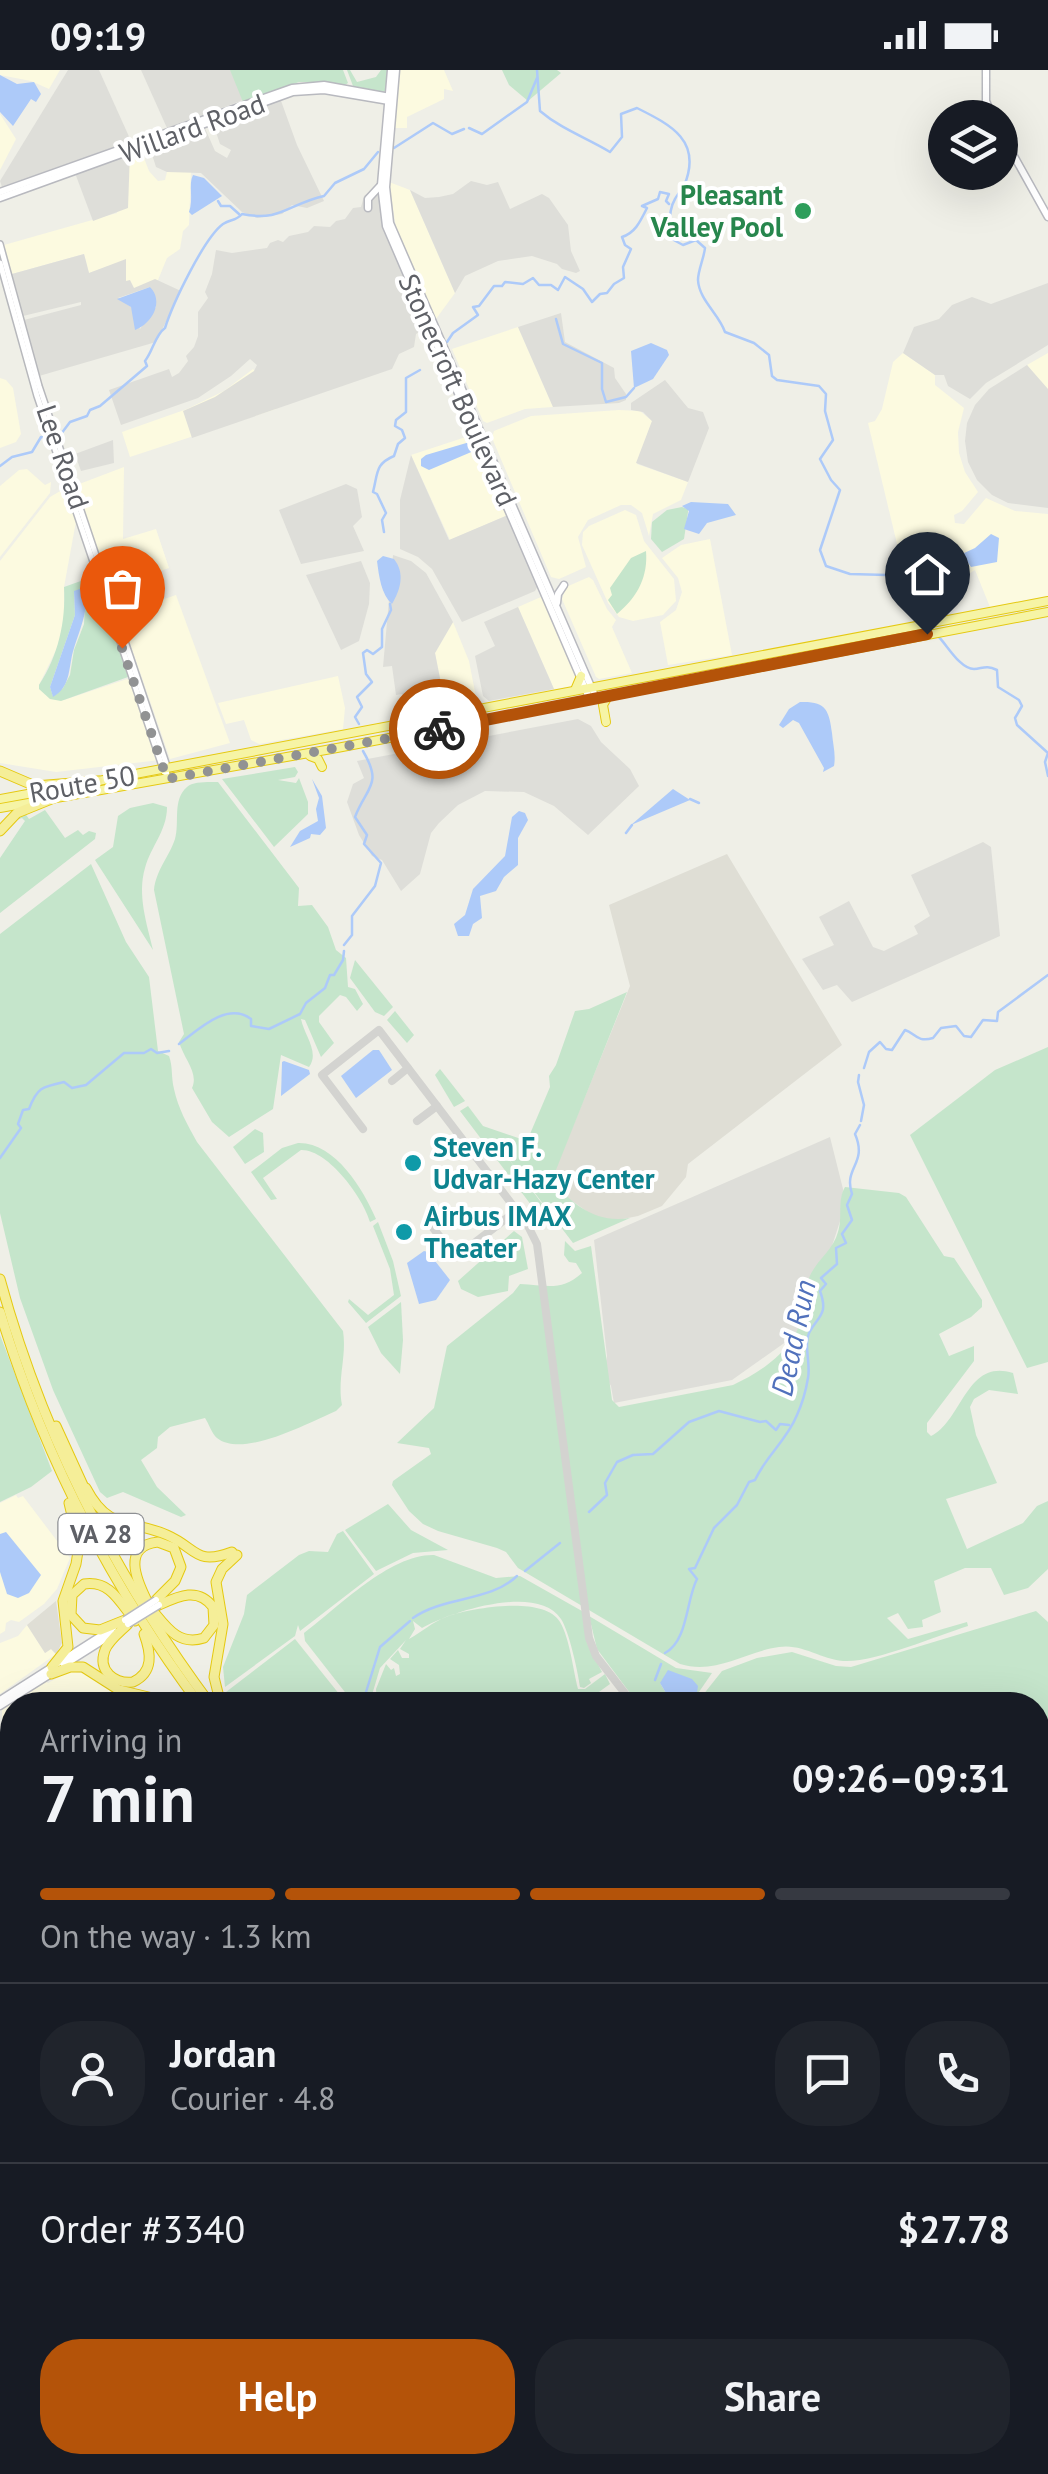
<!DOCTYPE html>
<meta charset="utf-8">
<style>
body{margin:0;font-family:"PT Sans",sans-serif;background:#20242c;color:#f1f3f6;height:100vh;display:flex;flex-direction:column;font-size:38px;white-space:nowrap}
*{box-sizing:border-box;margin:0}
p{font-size:32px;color:#9ea1a6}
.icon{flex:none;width:55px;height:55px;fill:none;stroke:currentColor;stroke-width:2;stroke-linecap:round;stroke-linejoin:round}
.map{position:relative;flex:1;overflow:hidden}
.panel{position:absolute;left:0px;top:1622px;width:1050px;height:782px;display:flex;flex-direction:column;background:#171b24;border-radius:40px 40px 0 0;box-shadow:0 10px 40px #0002}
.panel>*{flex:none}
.buttons{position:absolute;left:928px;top:30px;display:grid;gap:20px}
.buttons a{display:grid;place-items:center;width:90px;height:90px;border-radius:50%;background:#171b24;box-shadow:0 10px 40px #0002;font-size:50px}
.pin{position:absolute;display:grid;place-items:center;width:85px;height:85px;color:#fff;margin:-102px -42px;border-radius:50% 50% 50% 0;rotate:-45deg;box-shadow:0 0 10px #0007}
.pin .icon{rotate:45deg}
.courier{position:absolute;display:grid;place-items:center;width:100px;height:100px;margin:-50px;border:8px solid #b45309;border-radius:50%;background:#fff;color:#222;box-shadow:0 2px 12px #0007}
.head em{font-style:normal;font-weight:700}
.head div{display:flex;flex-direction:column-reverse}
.head{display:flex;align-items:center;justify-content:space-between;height:170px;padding:0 40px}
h1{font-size:65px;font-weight:700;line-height:75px}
.bar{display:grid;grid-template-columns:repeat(4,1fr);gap:15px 10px;align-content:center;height:120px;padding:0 40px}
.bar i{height:12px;border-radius:8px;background:#363941}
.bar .active{background:#b45309}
.bar p{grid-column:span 4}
.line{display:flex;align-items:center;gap:25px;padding:0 40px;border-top:2px solid #363941}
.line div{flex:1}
.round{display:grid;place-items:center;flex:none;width:105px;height:105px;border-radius:40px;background:#20242c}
.primary-button{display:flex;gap:20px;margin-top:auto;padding:20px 40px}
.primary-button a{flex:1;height:115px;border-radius:40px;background:#b45309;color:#fff;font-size:40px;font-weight:700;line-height:115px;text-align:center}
.primary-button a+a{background:#20242c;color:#f1f3f6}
.status{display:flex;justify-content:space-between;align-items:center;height:70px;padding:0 50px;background:#171b24;direction:ltr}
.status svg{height:28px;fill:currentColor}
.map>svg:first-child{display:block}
.commercial{fill:#fcfae0}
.industrial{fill:#deded9;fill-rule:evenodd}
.education{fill:#dfded5}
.green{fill:#c5e5cb;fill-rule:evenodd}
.water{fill:#adcaf9}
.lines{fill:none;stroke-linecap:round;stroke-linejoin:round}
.stream{stroke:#adcaf9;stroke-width:2.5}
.taxiway{stroke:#d3d3d0;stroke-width:8}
.runway{stroke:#d3d3d0;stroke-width:18}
.tertiary-casing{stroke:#b7b8bc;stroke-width:8}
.secondary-casing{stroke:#b8b9bf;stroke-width:9}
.primary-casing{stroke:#e7db68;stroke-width:10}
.trunk-casing{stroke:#e5c911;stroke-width:10}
.motorway-casing{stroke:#e5c911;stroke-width:11}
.tertiary{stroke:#fff;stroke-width:5}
.secondary{stroke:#fff;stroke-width:6}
.primary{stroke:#f8f9b2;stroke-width:8}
.trunk{stroke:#f6f4a5;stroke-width:8}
.motorway{stroke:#f5ee98;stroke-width:9}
.secondary-bridge-casing{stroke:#b8b9bf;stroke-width:9;stroke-linecap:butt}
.secondary-bridge{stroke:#fff;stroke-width:6}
.done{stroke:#919293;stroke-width:10;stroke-dasharray:0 18}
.route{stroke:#b45309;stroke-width:12}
.leisure-dot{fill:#2e9e5b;stroke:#fff;stroke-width:4}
.culture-dot{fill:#0f9aa8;stroke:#fff;stroke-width:4}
.labels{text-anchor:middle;stroke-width:8;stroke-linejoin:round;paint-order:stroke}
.shield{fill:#fff;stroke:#8e9094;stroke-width:2.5}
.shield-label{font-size:25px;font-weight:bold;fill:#5e6066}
.street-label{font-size:28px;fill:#5e6066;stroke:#fff}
.leisure-label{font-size:28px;font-weight:bold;fill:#27864d;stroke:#fff;text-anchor:end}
.culture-label{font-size:28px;font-weight:bold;fill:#0d838f;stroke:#fff;text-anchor:start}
.water-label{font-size:30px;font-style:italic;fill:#5171bc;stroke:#fff}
</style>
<div class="status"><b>09:19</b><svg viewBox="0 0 49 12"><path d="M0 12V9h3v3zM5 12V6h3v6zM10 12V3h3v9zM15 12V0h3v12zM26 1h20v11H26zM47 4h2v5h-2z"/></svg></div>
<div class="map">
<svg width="1048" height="2404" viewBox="0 0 1048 2404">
<rect width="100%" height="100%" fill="#efefe7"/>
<!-- commercial -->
<g class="commercial">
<polygon points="0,0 60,0 49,19 31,11 0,5"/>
<polygon points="398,0 444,0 453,21 444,19 444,29 407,47 407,58 394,58"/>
<polygon points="0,44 16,69 0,100"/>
<polygon points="141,80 149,101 158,111 165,110 167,102 191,101 189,155 183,161 180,179 167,188 158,210 134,219 125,212 126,190 89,203 84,184 12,204 4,175 117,143 130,82"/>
<polygon points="389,112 410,120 455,223 436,249 396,158"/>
<polygon points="518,257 553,337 525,339 487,353 483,351 452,279"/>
<polygon points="903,283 935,305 935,315 964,338 958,362 959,383 965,402 978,422 962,441 954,445 955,453 964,454 986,428 1015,441 1048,444 1048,526 990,537 975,500 965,506 954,488 921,497 898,478 868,353 875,351 882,339 893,292"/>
<polygon points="1048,283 1048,319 1046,320 1027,295"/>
<polygon points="253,299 274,327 276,339 130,387 122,362 187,339 224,321"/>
<polygon points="0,308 6,310 13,318 21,364 16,372 0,378"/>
<polygon points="619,340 640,341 652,351 637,394 688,412 681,430 653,444 649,466 642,443 631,435 621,435 588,450 578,467 586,497 559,509 551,507 492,368 494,361 531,346"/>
<polygon points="472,365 508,445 450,470 411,385"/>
<polygon points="124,397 123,469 156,459 169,498 110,518 74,416"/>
<polygon points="27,399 45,415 51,412 50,423 0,487 0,416 19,400"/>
<polygon points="67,417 77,446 64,517 64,548 58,576 39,615 64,630 127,609 133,612 160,690 56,702 0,693 0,491 50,427"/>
<polygon points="625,440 636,445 644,471 674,509 676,531 663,545 633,551 619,547 608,533 582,475 583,462 589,456"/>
<polygon points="710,469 732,585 668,595 660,552 676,540 682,522 678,508 662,488 681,475"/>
<polygon points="589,507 593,510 607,539 616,550 612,557 632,603 599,609 596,607 562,529 566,517"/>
<polygon points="176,525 230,673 170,689 120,544"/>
<polygon points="541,527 547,530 576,605 573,616 554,619 518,537"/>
<polygon points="453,552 469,591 476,627 474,633 446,639 435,583"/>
<polygon points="338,606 345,638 343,659 259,674 251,670 244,650 226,654 218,633"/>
<polygon points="16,1425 18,1428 23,1426 70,1488 57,1519 44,1534 19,1552 11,1550 6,1553 5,1561 0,1564 0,1433"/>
<polygon points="27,1555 45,1583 51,1579 56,1584 0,1624 0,1573 18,1566"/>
<polygon points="70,1601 86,1604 114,1623 166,1635 12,1635 12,1755 0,1755 2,1640 45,1611 48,1613"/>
<polygon points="0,1958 12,1958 12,2090 0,2056"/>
</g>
<!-- industrial -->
<g class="industrial">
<polygon points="68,0 99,0 131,71 2,117 0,111"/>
<polygon points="141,0 233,0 246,29 167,58"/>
<polygon points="280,28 297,75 324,131 307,138 292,135 282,144 257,148 242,142 201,103 167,102 156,97 149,75 204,56 215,81 227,88 231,80 220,74 213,53"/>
<polygon points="130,82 128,138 93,151 75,103"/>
<polygon points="471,111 487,115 498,112 510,139 542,124 549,128 568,155 571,181 580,201 576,203 562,199 557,194 532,186 498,191 465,206 455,223 410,120 425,128 439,127 453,124"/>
<polygon points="377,116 386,162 426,257 416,264 414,277 399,284 392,299 192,368 183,341 215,327 254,301 257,295 250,289 231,306 198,328 121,355 109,320 169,299 172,307 179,303 188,291 186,286 194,277 198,266 198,242 208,228 205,222 212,204 216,180 232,183 267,178 270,173 278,170 283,172 289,166 308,162 314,156 330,157 336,151 345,149 353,138 361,137 364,126"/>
<path d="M84,184L89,203L126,189V211L130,210L134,218L155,209L181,221L156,272L39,306L24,250L81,235V232L23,246L12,204ZM150,217L156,237L140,259L131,237L118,228Z"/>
<polygon points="1048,213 1048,275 986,313 970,329 948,316 944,305 935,305 903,283 914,257 939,249 952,235 972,227 991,234"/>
<polygon points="561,243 565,272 614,298 615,308 626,324 626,330 619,333 553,337 518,257"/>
<polygon points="1027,295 1048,319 1048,438 1008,433 992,425 977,410 968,392 965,371 967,353 975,335 989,319"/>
<polygon points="665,310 688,338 703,342 709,358 688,412 636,393 652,351 643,342 631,340 631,333"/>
<polygon points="113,370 114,393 81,401 75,384"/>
<polygon points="411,385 449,470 508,445 539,514 535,521 462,552 432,499 418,487 400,479 400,430"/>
<polygon points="346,414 357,419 362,447 353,456 364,481 301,494 279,440"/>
<polygon points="393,485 411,491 426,503 453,552 435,583 446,639 412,646 402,624 396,625 392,596 383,597"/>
<polygon points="361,491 370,513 369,534 359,571 341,580 306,505"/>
<polygon points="518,537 554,619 489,631 483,626 475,586 495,576 484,552"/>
<polygon points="578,649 591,656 601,672 630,699 639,716 588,765 554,736 524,722 485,721 458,735 439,753 431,763 420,804 401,821 382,790 372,786 359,765 347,732 353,714 364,708 357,691"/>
<polygon points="983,772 991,777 1000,866 852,932 837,915 823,920 802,889 834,875 819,847 849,831 873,877 884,881 918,864 914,856 930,846 911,805"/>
<polygon points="830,1067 843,1119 842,1145 831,1179 820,1191 806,1218 797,1264 732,1310 614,1333 611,1316 604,1303 607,1286 594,1170"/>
<polygon points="394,2392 691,2392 701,2404 394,2404"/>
</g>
<!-- education -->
<g class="education">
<polygon points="727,784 842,975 688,1094 686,1107 662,1136 638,1146 613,1151 592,1145 568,1128 551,1110 630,916 609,835"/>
<polygon points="56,1531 62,1573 56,1584 51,1579 45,1583 27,1555"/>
</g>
<!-- green -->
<g class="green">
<polygon points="230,0 343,0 348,13 343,16 329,12 299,12 243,32"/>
<polygon points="347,0 350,0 357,12 376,7 381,0 387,0 387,19 384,22 353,16"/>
<polygon points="502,0 557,0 561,3 528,31 509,15"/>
<polygon points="682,437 688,439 688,442 684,469 662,482 651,469 652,452 667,440"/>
<path d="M646,481C648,505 639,526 617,544L608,530L612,525L610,518L631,488Z"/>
<path d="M92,507L96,509L128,607L61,631L50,629L39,619V615C58,586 66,552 64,517ZM74,521L85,535L84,554L74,580L70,605L63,618L53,626L50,617L75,545Z"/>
<polygon points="295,697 298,702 295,707 278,710 296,713 299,708 308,732 308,744 274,777 222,709"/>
<path d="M218,712L299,818L298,836L312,835L328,857L336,880L346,888L348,917L355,919L363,934L357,941L346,927L340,925L319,946V952L334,973L321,987L305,950L301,949C304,965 320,982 309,997L281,985L273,1039L229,1067L212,1052L192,1018C199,1003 184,989 179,972L184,964L154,820C156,800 169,787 175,769C180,752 172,730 187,717C193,711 210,712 218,712Z"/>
<path d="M153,733L167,737C167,761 151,776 145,798C137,825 147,854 153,880L95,790L113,777L118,746L130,738Z"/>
<polygon points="45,740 65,768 78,760 83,765 89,761 96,763 95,769 0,843 0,788 25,751 22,748 14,751 24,742 29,749"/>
<path d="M91,794L126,872L149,907L158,981L169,986C173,997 171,1007 174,1019C178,1038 187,1054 197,1072L343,1261C347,1286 337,1309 342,1335L336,1341C310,1352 243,1389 217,1368C212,1364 209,1354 205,1348L170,1357L158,1367L157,1378L141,1390L157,1417L186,1445L181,1447L123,1422L107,1428L100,1422L53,1320L20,1228L0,1143V864Z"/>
<polygon points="355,890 393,937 384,946 375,942 350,908"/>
<path d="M627,922L552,1110C572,1134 596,1154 630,1148L573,1173L492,1067L555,1151L547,1156L460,1041L468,1036L483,1056L527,1071L550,1017L549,1006L556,995L575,941L589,939Z"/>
<polygon points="395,941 414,965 407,973 387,950"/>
<polygon points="1048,977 1048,1292 1027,1298 910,1065 995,1000"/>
<polygon points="440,999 465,1031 454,1037 435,1005"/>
<polygon points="255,1059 263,1063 264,1082 245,1094 233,1077"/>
<path d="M298,1073C335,1072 363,1119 376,1149L370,1152C364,1129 328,1079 301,1080L263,1108L277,1129L271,1130L251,1102L282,1078Z"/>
<path d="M845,1117L899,1123L906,1127L944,1186L954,1188L982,1230V1237L971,1247L939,1264L949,1286L974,1276V1291L927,1353V1362L931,1366C963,1350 966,1288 1013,1303L1018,1324L989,1320L974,1329L970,1337L976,1365L997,1413L946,1429L967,1479L1023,1453L1037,1436L1048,1431V1499L1028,1518L1004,1525L991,1498H965L934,1511L941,1542L922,1550L923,1557L908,1559L898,1543L887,1548L908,1569L967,1552L968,1556C936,1566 878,1591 847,1591C823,1591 803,1573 779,1577C744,1582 716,1605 680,1594L518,1498L506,1482L497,1478L438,1461L423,1454L409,1441L392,1415L393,1411L431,1384L429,1378L397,1373L434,1338L447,1276L513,1223L520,1214C546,1215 561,1222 582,1203L576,1193L569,1192L564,1185L565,1171L575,1181L591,1176L612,1330L619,1337L733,1315C763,1301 795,1279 802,1246C805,1233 804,1220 809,1208C816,1190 833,1181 838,1162C843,1147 837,1130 845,1117Z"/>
<polygon points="378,1152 393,1191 401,1226 366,1253 348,1232 349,1229 368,1245 394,1225 390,1199 373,1156"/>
<polygon points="514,1161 522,1167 528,1199 509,1206 508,1221 478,1227 461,1219 458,1211"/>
<polygon points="401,1232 403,1270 400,1304 381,1283 368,1257"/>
<polygon points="0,1265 52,1401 31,1417 0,1432"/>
<polygon points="388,1434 411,1460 448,1480 413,1483 376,1501 345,1460"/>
<polygon points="343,1461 374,1504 300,1561 298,1555 295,1566 225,1617 223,1597 244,1544 247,1525 299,1485 309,1481 328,1482 337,1464"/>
<path d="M434,1485L496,1508L520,1506L582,1541L587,1573L602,1602L589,1609L591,1613L584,1618L580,1617C578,1602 569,1561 561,1549C538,1513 450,1542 422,1558L413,1551L415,1559L409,1569C422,1562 432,1552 448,1546C473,1538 544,1525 560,1552C570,1569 573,1600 578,1619H585L605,1604L610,1614L581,1635H377L376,1619L386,1594L391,1600L394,1598L396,1606L400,1604L399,1595L390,1589L398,1580L402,1588H409V1584L400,1579L406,1570L380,1598L369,1635H355L305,1571L304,1563C340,1536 390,1484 434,1485Z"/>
<polygon points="1036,1541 1048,1552 1048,2165 1038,2151 1038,1635 695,1635 722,1601 757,1588 792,1582 836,1596 851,1597"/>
<polygon points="589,1546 676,1598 712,1603 690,1635 686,1635 697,1623 660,1613 673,1635 639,1635 597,1579"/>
<polygon points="295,1569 348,1635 231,1635 226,1622"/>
<polygon points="0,2247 12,2258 12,2336 0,2333"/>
<polygon points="1038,2280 1048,2285 1048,2357 1038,2344"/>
<polygon points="325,2393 411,2393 432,2404 355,2404"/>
<polygon points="700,2393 761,2393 770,2404 709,2404"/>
<polygon points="837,2393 868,2393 877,2404 826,2404"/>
<polygon points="931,2393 1017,2393 1026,2404 940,2404"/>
</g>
<!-- water -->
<g class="water">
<polygon points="0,5 17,14 34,12 41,24 36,32 31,29 13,56 0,42"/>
<path d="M193,105L204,108L222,126L192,145L189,142C194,129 188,114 193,105Z"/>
<path d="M150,217C164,231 153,253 135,260L131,237L117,229Z"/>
<polygon points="651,273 667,280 669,285 653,309 634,318 631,281"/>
<polygon points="473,371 476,380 429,400 421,396 421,389 426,385"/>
<polygon points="691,432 728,434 736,445 707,453 699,464 684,459 689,441 682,436"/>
<polygon points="991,464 999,468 997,492 971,497 962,484 975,478"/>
<path d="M383,486L394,489C405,503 401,519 392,534C381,524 379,506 377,491Z"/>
<path d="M85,517C89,540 81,556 74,578C68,596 72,616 53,627L50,617L75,545L74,521Z"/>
<path d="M800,632C826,631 829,640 832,663C833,675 836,685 834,696L823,702L824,698L799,653L793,650L783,658L779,655L789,639Z"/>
<polygon points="312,709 322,726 326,758 320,765 311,764 310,768 290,777 300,761 318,751 316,739 319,728"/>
<polygon points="673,719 690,730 631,755"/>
<polygon points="519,741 525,743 528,750 518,768 518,795 504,807 496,821 480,826 482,848 473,854 469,866 458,866 454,854 465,845 473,819 505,786 512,747"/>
<polygon points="373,980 379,980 392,1000 356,1028 341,1006"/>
<polygon points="284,991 309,1000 310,1004 281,1026 282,992"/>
<polygon points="424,1181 428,1182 450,1210 436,1230 419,1234 407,1193"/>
<polygon points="6,1462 41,1505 29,1523 18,1528 7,1524 0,1502 0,1464"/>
<polygon points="668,1600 692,1609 698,1616 697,1623 686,1635 673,1635 660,1613"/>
</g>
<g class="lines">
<!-- stream -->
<g class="stream">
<path d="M537,0L540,41C561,59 587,68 610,82L622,67L621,44L637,38C671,55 703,71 684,116C683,117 676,127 675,129C669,139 669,156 670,168L683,175L696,170L705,178C704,188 698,200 698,210C699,230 719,244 725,262L754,273L769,285L772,306L777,310L819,316L826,324L825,341L833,370L820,389L831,410L840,420L820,480L826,496L850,504L887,505L929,534L934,548"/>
<polyline points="469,58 482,64 527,32 537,8"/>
<polyline points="394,78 433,53 452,64 464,59"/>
<polyline points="218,131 221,136 230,136 239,144"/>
<polyline points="556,249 563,274 602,293 602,319 606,332 626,327 634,318"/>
<path d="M447,272L453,263L478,245L473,237L479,236L494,216H502L505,212L523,214L533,208L539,215H551L558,220L565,207L583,219L592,232L600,224L607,223L614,214L624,208L623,197L631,179L625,175L622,167C635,163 640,152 647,138L642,136L658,129L660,122L669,124L666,131L669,134"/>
<path d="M61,364L70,352L87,346L90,340L100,336L147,296L145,291C153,281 155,265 165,258C173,233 204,168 223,154C231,149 236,151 242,144C281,152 288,134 324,126L335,113L364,99L378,82"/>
<polyline points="0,396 12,387 32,382 41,367 47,368"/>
<path d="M384,462L382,450L386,443L377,424L373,422C378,403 375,394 394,386L398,374L405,368L402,360L395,356L396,350L406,342V308L420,300"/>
<path d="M938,566C947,575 960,599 974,599C984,598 986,595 997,600L998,617L1019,630L1022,636L1015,648L1017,655L1048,683L1045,692L1048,706"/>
<polyline points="359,654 355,647 362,637 357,627 372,612 366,604 363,583 367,580 373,584 382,577 382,559 391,540 390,534"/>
<polyline points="690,729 699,733"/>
<polyline points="626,763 632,755"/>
<path d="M344,875L352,865V846L375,816L381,793L364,774L367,765L355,747C367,716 383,715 363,681"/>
<path d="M179,974C198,960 227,931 251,949V956L269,959L300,944L306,933L325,918L330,905H334L343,890L344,881"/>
<path d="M864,998L869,982L880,972L886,979L892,980L905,960C915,963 917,973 933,968L941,958L956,956L964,966L971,967L983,950L997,951L998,942L1048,905"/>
<polyline points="859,1005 858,1012 864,1035 861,1051"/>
<path d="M0,1088L21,1058L18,1054L23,1040L29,1039C37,1018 41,1017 64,1012L72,1018L86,1015L124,983H144L151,979L157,983L169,981"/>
<polyline points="589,1442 607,1425 605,1413 617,1392 633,1385 653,1384 689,1352 719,1341 760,1352 766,1351 776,1360 780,1354 789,1355"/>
<polyline points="525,1501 560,1473"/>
<path d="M413,1548C444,1526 490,1532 517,1506"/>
<path d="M665,1583C688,1571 686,1530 697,1509L689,1499L695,1498L714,1458L737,1435L749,1412L755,1410C766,1386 787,1370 797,1345C802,1334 806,1320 808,1308C811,1294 803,1274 810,1261C820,1245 828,1243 820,1221L826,1214L821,1208L837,1194L836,1178L846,1173L842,1164L852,1150L847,1135L852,1124C843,1097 868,1094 855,1064L860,1055"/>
<polyline points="655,1610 661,1594"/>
<polyline points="362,1635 380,1577 410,1551"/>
<polyline points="1038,1694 1048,1685"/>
<polyline points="0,2296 8,2292 12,2305"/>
<polyline points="1000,2398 1014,2399 1019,2404"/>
<polyline points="393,2404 395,2392"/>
</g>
<!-- taxiway -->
<g class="taxiway">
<polyline points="392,1011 408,998"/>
<polyline points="417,1051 437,1036"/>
<polyline points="363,1059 322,1005 379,960 527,1154 537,1174 589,1568 596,1586 634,1635"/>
<polyline points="433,1158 456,1187 516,1141"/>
<polyline points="1038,2164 1048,2178"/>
<polyline points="1041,2259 1046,2248 1044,2236"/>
<polyline points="1038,2270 1048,2274"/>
<polyline points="1038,2362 1048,2372"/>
</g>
<!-- runway -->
<polyline class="runway" points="1038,2365 1048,2379"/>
<defs>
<g id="tertiary">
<polyline points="0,174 39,316 166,693 167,709"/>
<polyline points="0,193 37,326 164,702"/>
<polyline points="0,1797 12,1817"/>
<polyline points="0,1807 12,1824"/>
<polyline points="695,2392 705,2404"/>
</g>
<g id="secondary">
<polyline points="391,0 381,115 386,156 590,630"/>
<polyline points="396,0 386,117 390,153 596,628"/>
<polyline points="986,0 986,31 993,48"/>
<polyline points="1000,61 1048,147"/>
<polyline points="0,122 292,18 324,15 390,27"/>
<polyline points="0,128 293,22 324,20 389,31"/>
<polyline points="368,138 368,129 380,116"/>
<polyline points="557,533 558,524 564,515"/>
<polyline points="64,1595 113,1564"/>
<polyline points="0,1630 113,1558"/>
<polyline points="0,1636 54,1602"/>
</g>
<g id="primary">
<polyline points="0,2066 12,2099"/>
<polyline points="0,2092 12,2125"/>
<polyline points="139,2392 144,2404"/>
<polyline points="148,2392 153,2404"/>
</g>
<g id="trunk">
<polyline points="575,620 581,606"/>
<polyline points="606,652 603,635 607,628"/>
<polyline points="310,686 318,689 322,697"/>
<polyline points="93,712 1048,531"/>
<polyline points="0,729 60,718"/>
<polyline points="0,738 337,678 1048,542"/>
</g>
<g id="motorway">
<polyline points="0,701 35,716 98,711"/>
<polyline points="0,761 17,743 54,728"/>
<path d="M0,1209C42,1364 115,1506 211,1635"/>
<path d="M0,1242C43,1384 111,1516 200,1635"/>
<polyline points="56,1356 87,1424"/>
<path d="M86,1418C109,1462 131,1449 167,1465C197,1478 195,1496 232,1482"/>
<path d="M147,1531C136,1509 122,1476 158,1472L174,1478L181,1497L175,1511L156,1530"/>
<path d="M153,1541C167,1558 179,1576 204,1568L214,1555L213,1537C198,1517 179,1526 159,1535"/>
<path d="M125,1550L100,1560L83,1558L71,1545L72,1525L84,1514C111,1510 120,1533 135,1551"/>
<path d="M128,1554C120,1562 109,1570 105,1580C97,1601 115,1614 133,1612C154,1602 151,1583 144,1564"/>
<polyline points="52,1597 68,1577 63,1531 76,1494 79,1475 69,1433"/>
<polyline points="51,1604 70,1597 83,1597 119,1620 182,1635"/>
<polyline points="221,1635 214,1607 223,1554 216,1512 222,1499 237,1485"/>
<polyline points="777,2392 786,2404"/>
<polyline points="788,2392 797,2404"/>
</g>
</defs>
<!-- tertiary casing -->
<use href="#tertiary" class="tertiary-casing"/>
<!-- secondary casing -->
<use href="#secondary" class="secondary-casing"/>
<!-- primary casing -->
<use href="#primary" class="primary-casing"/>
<!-- trunk casing -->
<use href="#trunk" class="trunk-casing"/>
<!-- motorway casing -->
<use href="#motorway" class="motorway-casing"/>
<!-- tertiary -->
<use href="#tertiary" class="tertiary"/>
<!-- secondary -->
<use href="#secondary" class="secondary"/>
<!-- primary -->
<use href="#primary" class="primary"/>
<!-- trunk -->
<use href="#trunk" class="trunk"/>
<!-- motorway -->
<use href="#motorway" class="motorway"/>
<defs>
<g id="secondary-bridge">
<polyline points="125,1550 156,1530"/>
<polyline points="128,1554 159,1535"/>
</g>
</defs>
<!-- secondary-bridge casing -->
<use href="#secondary-bridge" class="secondary-bridge-casing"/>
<!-- secondary-bridge -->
<use href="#secondary-bridge" class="secondary-bridge"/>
</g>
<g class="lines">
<!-- done -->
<polyline class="done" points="122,578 167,709 439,659"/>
<!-- route -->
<polyline class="route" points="439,659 927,564"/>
</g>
<!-- markers -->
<circle class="leisure-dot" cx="803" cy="141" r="10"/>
<g class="culture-dot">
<circle cx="413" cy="1093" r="10"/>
<circle cx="404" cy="1162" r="10"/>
</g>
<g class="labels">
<!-- shield labels -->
<rect class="shield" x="58.5" y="1444" width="85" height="40" rx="8"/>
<g class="shield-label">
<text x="101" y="1473">VA 28</text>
</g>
<!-- street labels -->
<g class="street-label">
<text transform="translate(192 58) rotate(-20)" y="10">Willard Road</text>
<text transform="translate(458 320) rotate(66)" y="10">Stonecroft Boulevard</text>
<text transform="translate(63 387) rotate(71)" y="10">Lee Road</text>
<text transform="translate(82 714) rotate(-10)" y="10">Route 50</text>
</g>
<!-- leisure labels -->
<g class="leisure-label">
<text x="783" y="135">Pleasant<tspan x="783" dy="32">Valley Pool</tspan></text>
</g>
<!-- culture labels -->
<g class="culture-label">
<text x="433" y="1087">Steven F.<tspan x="433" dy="32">Udvar-Hazy Center</tspan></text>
<text x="424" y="1156">Airbus IMAX<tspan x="424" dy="32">Theater</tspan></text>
</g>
<!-- water labels -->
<g class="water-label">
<text transform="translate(794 1268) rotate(-78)" y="10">Dead Run</text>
</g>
</g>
</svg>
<div class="buttons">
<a><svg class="icon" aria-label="layers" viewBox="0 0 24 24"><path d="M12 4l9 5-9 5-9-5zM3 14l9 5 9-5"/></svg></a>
</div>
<div class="pin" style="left:122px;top:578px;background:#ea580c"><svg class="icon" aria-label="bag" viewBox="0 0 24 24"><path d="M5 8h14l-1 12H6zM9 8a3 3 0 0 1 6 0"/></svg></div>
<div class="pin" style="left:927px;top:564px;background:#1f2937"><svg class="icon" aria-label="home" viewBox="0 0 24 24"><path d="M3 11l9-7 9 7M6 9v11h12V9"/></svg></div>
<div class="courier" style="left:439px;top:659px"><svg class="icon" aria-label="bike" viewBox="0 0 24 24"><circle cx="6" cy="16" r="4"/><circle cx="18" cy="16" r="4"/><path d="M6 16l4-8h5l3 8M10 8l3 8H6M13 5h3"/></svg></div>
<section class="panel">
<div class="head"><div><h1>7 min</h1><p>Arriving in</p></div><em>09:26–09:31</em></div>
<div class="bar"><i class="active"></i><i class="active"></i><i class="active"></i><i></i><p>On the way · 1.3 km</p></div>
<div class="line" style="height:180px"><a class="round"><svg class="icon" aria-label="person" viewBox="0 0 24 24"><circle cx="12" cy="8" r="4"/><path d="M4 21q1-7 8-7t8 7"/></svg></a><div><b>Jordan</b><p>Courier · 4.8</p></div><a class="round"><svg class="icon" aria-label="chat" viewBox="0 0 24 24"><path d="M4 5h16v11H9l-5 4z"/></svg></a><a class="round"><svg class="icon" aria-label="phone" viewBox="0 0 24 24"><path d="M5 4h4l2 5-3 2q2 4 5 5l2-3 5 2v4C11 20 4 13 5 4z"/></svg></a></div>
<div class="line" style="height:130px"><div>Order #3340</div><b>$27.78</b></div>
<div class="primary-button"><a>Help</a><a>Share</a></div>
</section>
</div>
